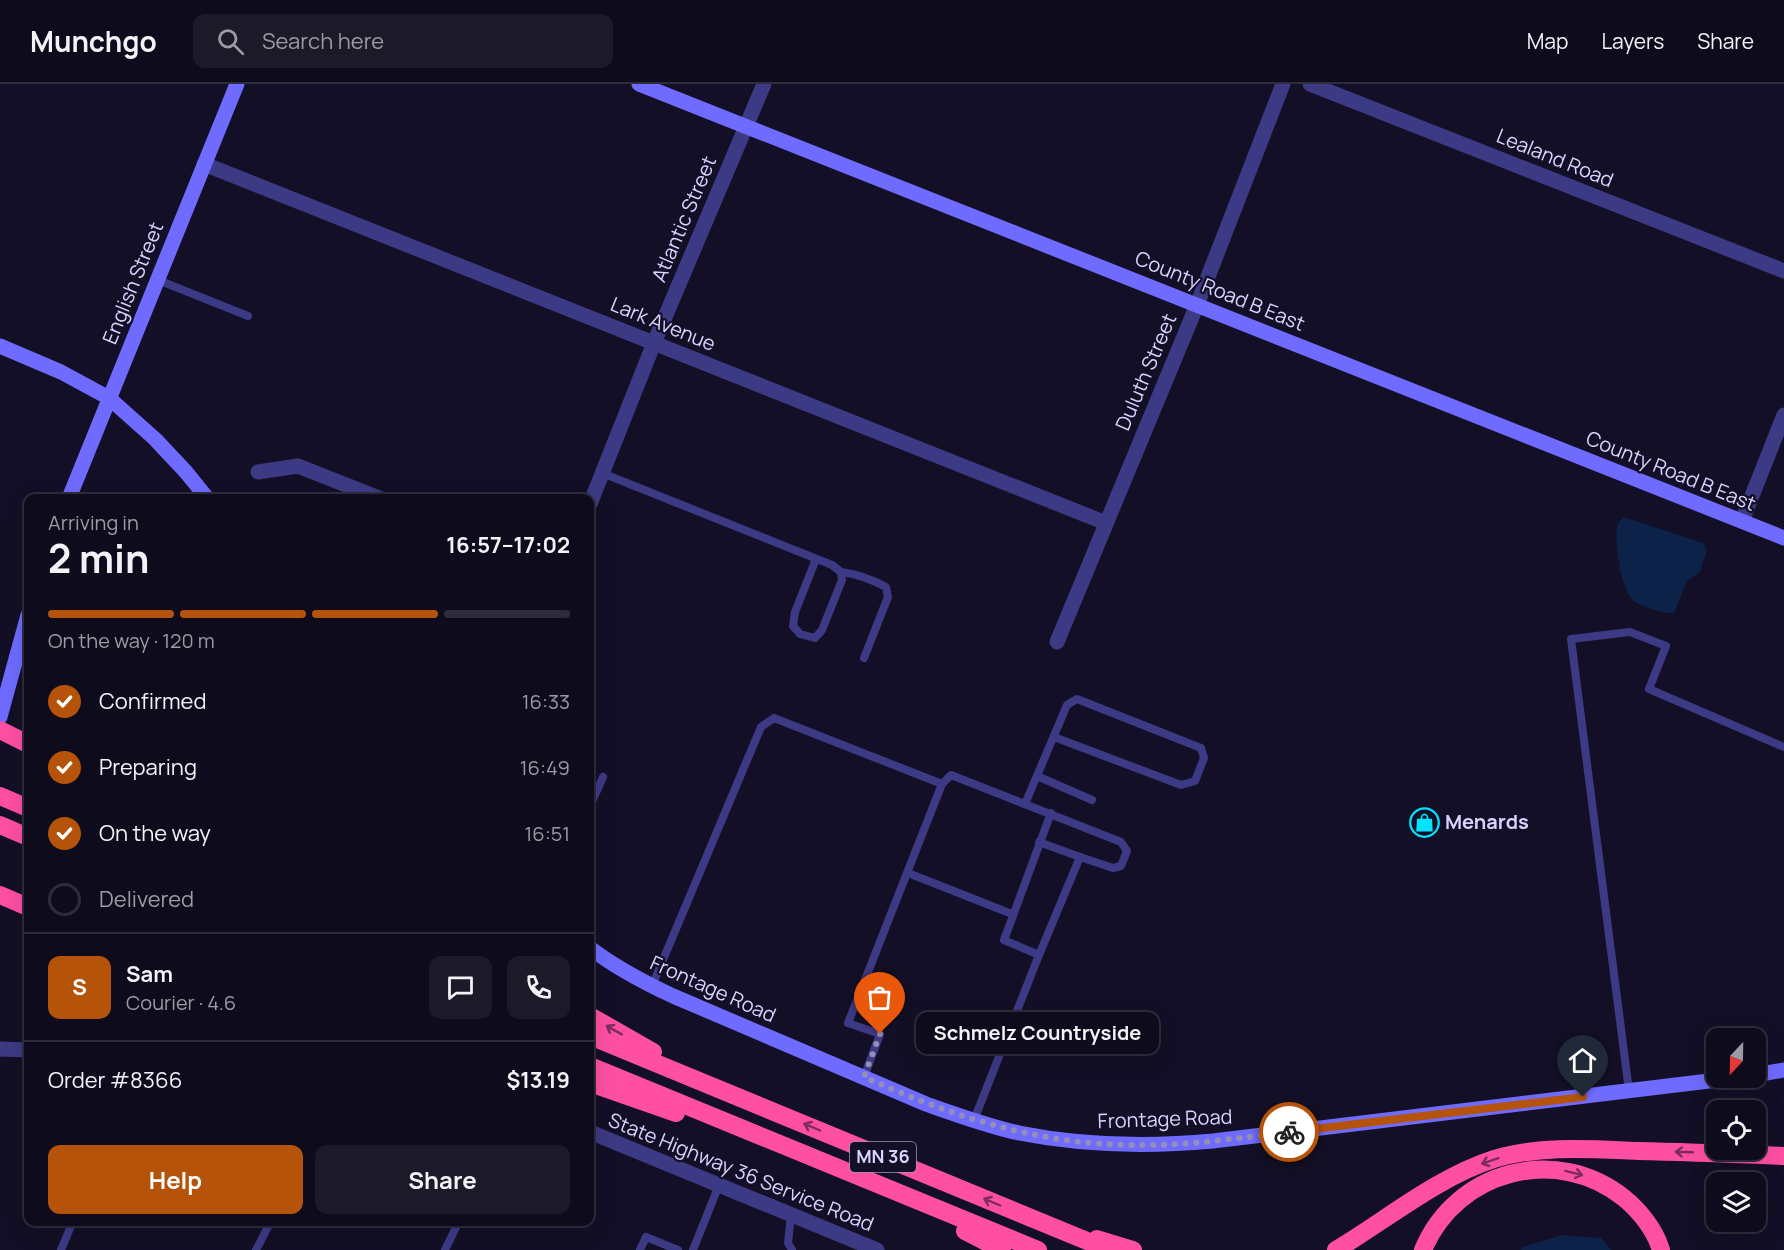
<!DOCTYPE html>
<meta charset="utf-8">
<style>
body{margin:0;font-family:Manrope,sans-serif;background:#1c1929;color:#f1f3f6;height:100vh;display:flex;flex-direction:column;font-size:22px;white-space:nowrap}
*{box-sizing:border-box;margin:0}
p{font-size:20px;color:#9b9ba3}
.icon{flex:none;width:33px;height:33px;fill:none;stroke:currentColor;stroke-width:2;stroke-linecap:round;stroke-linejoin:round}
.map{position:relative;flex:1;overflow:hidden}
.details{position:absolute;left:24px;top:410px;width:570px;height:732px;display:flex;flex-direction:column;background:#0e0b1c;border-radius:12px;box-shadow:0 6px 24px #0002,0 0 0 2px #2e2b3b}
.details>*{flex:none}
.needle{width:39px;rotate:202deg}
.buttons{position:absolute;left:1706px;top:944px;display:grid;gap:12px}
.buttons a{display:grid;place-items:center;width:60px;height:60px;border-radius:12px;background:#0e0b1c;box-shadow:0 6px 24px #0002,0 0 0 2px #2e2b3b;font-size:30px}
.pin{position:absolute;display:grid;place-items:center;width:51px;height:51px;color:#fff;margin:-62px -26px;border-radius:50% 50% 50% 0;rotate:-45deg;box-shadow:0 0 6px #0007}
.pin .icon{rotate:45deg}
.courier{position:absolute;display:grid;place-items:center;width:60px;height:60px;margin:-30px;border:4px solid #b45309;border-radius:50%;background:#fff;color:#222;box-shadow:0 2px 8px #0007}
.bubble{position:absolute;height:42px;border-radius:12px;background:#0e0b1c;box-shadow:0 6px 24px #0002,0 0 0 2px #2e2b3b;font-size:20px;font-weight:700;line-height:42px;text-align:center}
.summary em{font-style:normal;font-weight:700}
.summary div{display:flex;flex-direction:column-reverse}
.summary{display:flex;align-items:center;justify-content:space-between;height:102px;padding:0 24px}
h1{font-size:39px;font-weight:700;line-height:45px}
.bar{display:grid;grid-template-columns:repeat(4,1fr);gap:9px 6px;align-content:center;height:72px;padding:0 24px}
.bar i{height:8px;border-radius:4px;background:#2e2b3b}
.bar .on{background:#b45309}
.bar p{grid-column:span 4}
.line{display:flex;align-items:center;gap:15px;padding:0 24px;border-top:2px solid #2e2b3b}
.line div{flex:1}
.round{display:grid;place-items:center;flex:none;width:63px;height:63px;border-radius:12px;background:#1c1929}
ol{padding:0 24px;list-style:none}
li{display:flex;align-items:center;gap:18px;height:66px}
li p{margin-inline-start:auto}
li .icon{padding:6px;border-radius:50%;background:#b45309;color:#fff;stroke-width:4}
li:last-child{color:#9b9ba3}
li i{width:33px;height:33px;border:3px solid #2e2b3b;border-radius:50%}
.primary-button{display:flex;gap:12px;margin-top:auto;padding:12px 24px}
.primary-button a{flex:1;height:69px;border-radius:12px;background:#b45309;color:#fff;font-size:24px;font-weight:700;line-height:69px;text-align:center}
.primary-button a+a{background:#1c1929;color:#f1f3f6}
header{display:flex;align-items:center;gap:36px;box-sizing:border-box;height:84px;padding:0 30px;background:#0e0b1c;border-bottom:2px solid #2e2b3b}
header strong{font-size:28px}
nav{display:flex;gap:33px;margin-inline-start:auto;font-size:21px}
.search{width:420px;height:54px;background:#1c1929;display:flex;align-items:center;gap:15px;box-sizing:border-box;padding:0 21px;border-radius:12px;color:#9b9ba3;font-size:22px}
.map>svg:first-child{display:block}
.water{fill:#0c2248}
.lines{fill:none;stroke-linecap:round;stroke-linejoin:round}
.lane{stroke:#3d3a85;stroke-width:8}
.street{stroke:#3d3a85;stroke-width:15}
.secondary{stroke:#6f6bff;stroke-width:15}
.highway{stroke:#ff4fa3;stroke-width:18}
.oneway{stroke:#7d2c5e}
.done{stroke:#948fb3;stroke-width:6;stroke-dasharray:0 10.8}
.route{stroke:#b45309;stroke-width:8}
.labels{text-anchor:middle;stroke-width:4.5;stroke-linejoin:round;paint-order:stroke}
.shield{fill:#130f26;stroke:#9e99be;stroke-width:1.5}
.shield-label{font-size:18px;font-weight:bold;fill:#d9d4ff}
.street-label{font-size:20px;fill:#d9d4ff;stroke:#130f26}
.poi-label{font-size:20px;font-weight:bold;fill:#d9d4ff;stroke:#130f26;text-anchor:start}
</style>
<header>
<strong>Munchgo</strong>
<div class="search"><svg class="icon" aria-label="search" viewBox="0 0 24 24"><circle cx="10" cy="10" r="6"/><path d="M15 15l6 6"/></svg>Search here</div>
<nav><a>Map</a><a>Layers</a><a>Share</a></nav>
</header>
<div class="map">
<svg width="1784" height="1166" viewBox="0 0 1784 1166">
<rect width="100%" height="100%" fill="#130f26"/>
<!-- water -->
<g class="water">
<path d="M1624,433L1703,459L1707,466L1700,488L1687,497L1674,529C1665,530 1642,523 1634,517C1621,507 1613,455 1618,440C1619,437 1621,436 1624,433Z"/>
<polygon points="1562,1151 1601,1154 1611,1166 1521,1166 1522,1163"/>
</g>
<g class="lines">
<!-- lane -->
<g class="lane">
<polyline points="158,196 248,232"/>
<polyline points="602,389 832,481 841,488 842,496 822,546 815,554 800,550 793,542 795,528 816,475"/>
<path d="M841,488C858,490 871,495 886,503L888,513L864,574"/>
<polyline points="1037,692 1092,716"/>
<polyline points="1025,720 1067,621 1077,615 1201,664 1204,674 1195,697 1181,701 1054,653"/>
<polyline points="590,722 603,693"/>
<polyline points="1039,758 1080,773"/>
<polyline points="908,789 1012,830"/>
<polyline points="1039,871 1004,856 1051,729"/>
<polyline points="652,902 761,643 774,634 942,700"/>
<polyline points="864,993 880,950 848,939 942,700 951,691 1121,758 1127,767 1121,782 1113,784 1080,773 1039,871 974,1036"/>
<polyline points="1629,1007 1571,555 1630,548 1666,562 1649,605 1784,663"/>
<polyline points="791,1131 788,1159 792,1166"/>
<polyline points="61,1166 73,1137"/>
<polyline points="256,1166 271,1137"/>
<polyline points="445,1166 459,1137"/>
<polyline points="640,1166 646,1153 678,1166"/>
<polyline points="693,1166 719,1101"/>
</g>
<!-- street -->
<g class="street">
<polyline points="1310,0 1784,187"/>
<polyline points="204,80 1106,439"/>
<polyline points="258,388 298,382 379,414"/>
<polyline points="590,420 654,259 764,0"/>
<polyline points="1742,437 1784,331"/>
<polyline points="1057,558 1197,221 1283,0"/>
<polyline points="0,965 28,966"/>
<polyline points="590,1048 877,1166"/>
</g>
<!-- secondary -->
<g class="secondary">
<polyline points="639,0 1784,454"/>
<polyline points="0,262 61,288 109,314 155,355 186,388 207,414"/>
<polyline points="69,414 237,0"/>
<polyline points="0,633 28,531"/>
<path d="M590,864C616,884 643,898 673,912L926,1020C957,1031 987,1042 1019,1049C1084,1062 1147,1063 1213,1057L1742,993"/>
<polyline points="1755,991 1784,986"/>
</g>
<!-- highway -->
<g class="highway">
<polyline points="0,646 28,660"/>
<polyline points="0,712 28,724"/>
<polyline points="0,741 28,753"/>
<polyline points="0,811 28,823"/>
<polyline points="590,932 653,968"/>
<polyline points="590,952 1109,1166"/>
<polyline points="590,982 1038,1166"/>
<polyline points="590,999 676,1029"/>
<polyline points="965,1147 1002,1166"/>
<polyline points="1097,1155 1133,1166"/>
<path d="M1336,1166C1386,1136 1438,1093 1494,1075C1540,1061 1590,1065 1638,1067C1687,1068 1735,1070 1784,1072"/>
<path d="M1423,1166C1456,1086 1557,1060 1624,1114C1640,1127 1655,1146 1661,1166"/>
</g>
</g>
<!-- one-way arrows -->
<defs><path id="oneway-shaft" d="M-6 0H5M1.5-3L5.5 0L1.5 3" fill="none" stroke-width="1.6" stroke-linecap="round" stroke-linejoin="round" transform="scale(1.5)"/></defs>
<g class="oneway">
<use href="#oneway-shaft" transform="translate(614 946) rotate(-151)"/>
<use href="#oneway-shaft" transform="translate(812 1043) rotate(-157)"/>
<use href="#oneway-shaft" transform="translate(1684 1068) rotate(-178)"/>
<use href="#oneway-shaft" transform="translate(1490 1077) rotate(161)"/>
<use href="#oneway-shaft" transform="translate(1574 1089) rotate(14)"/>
<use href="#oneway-shaft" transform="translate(992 1118) rotate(-157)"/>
</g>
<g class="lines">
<!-- done -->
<path class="done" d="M880,950L864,993C952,1032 1038,1061 1135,1061C1187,1062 1238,1054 1289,1048"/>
<!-- route -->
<polyline class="route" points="1289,1048 1583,1013"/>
</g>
<!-- icons -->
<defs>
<symbol id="shop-ring" viewBox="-11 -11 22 22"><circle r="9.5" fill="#130f26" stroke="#00e5ff" stroke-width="1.5"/><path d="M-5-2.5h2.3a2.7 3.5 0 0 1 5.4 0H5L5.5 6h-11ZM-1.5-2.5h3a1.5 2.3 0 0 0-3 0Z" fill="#00e5ff"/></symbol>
</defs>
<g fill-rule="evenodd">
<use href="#shop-ring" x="1408" y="722" width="33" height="33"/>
</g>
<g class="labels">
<!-- shield labels -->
<rect class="shield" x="850" y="1058" width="66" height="30" rx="4.5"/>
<g class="shield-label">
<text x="883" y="1079">MN 36</text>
</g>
<!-- street labels -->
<g class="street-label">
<text transform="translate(1555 74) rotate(22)" y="7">Lealand Road</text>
<text transform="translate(684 135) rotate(-67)" y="7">Atlantic Street</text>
<text transform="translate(133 199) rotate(-68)" y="7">English Street</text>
<text transform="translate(1220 207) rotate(22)" y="7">County Road B East</text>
<text transform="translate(663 240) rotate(22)" y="7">Lark Avenue</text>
<text transform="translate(1146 288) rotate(-67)" y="7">Duluth Street</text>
<text transform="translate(1671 387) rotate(22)" y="7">County Road B East</text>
<text transform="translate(713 905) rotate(24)" y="7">Frontage Road</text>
<text transform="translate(1165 1035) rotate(-2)" y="7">Frontage Road</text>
<text transform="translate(741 1088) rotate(22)" y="7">State Highway 36 Service Road</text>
</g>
<!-- poi labels -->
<g class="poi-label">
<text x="1445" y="745">Menards</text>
</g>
</g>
</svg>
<div class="buttons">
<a><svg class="needle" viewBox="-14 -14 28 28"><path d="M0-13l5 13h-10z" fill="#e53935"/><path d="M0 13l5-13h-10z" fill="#9b9ba3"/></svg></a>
<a><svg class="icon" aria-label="locate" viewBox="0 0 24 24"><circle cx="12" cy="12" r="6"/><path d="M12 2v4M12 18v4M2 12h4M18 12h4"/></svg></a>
<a><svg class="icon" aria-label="layers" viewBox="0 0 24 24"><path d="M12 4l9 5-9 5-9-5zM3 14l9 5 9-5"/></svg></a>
</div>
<div class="pin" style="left:880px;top:950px;background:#ea580c"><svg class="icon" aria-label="bag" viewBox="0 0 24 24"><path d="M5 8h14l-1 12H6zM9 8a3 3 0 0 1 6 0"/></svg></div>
<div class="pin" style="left:1583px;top:1013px;background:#1f2937"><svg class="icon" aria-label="home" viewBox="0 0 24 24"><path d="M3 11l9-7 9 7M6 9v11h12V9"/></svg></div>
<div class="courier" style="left:1289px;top:1048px"><svg class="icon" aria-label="bike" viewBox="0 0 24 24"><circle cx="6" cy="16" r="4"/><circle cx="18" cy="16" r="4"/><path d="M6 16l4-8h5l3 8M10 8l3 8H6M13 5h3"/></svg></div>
<div class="bubble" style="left:916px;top:928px;width:243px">Schmelz Countryside</div>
<section class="details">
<div class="summary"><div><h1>2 min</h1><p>Arriving in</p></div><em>16:57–17:02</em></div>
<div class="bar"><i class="on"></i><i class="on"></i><i class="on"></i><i></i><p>On the way · 120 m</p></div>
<ol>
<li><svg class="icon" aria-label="check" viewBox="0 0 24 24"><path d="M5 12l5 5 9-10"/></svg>Confirmed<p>16:33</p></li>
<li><svg class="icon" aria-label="check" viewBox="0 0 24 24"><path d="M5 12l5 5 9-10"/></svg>Preparing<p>16:49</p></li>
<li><svg class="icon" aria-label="check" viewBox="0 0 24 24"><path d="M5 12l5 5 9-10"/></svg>On the way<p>16:51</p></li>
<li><i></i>Delivered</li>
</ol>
<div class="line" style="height:108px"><b class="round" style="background:#b45309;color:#fff">S</b><div><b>Sam</b><p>Courier · 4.6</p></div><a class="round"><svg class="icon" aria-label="chat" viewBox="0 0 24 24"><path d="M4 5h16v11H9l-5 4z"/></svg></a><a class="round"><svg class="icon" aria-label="phone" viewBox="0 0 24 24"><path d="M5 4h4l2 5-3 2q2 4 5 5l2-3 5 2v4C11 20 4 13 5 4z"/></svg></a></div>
<div class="line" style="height:78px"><div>Order #8366</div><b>$13.19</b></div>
<div class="primary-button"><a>Help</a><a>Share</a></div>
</section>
</div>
